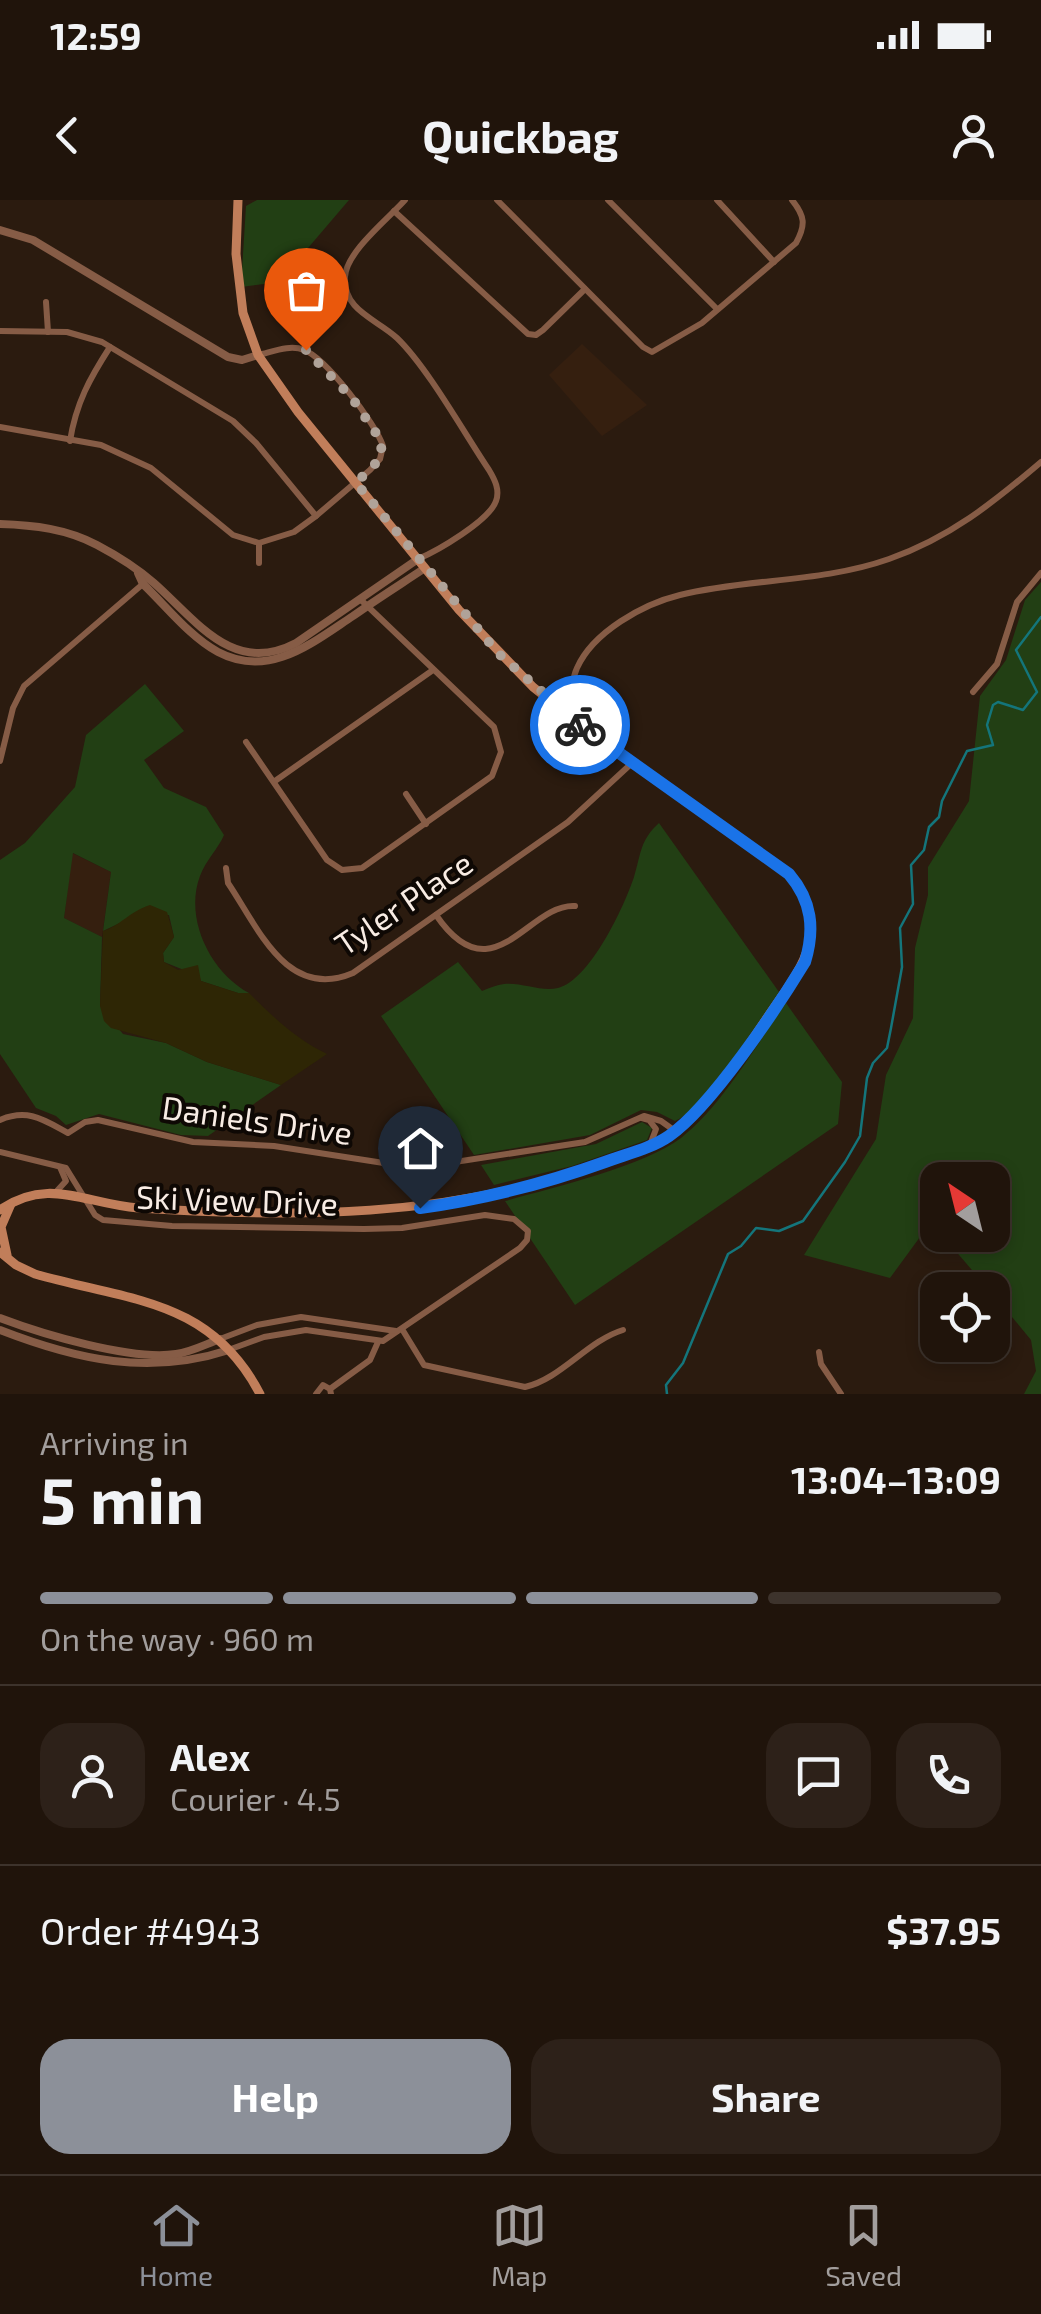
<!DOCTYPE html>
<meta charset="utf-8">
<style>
body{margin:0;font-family:"Exo 2",sans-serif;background:#2d2119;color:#f1f3f6;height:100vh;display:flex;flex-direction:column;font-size:38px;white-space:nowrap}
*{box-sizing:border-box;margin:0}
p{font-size:32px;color:#a29e9d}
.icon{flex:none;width:55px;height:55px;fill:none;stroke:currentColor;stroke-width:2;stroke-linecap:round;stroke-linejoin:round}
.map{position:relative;height:1194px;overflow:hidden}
.panel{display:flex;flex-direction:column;background:#20140b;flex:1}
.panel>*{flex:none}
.needle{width:65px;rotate:325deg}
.tools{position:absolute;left:920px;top:962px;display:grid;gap:20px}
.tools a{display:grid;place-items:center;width:90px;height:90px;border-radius:20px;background:#20140b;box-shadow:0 5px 15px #0003,0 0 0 2px #3d332c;font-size:50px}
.pin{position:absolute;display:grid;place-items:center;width:85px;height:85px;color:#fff;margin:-102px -42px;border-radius:50% 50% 50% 0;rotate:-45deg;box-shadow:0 0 10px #0007}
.pin .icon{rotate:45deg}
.courier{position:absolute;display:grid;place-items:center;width:100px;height:100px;margin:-50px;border:8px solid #1a73e8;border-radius:50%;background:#fff;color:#222;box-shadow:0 2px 12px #0007}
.headline em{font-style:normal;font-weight:700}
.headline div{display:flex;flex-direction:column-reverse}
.headline{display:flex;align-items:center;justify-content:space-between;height:170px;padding:0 40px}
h1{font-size:65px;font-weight:700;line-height:75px}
.bar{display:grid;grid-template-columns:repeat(4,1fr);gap:15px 10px;align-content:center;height:120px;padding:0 40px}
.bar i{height:12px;border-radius:8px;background:#3d332c}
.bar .active{background:#8c9099}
.bar p{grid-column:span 4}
.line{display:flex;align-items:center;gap:25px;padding:0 40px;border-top:2px solid #3d332c}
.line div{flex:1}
.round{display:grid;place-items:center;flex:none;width:105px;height:105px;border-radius:30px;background:#2d2119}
.button{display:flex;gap:20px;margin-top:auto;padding:20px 40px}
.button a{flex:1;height:115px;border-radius:30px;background:#8c9099;color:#fff;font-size:40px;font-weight:700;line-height:115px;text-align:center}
.button a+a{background:#2d2119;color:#f1f3f6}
.status{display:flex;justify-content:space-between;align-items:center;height:70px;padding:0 50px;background:#20140b;direction:ltr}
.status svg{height:28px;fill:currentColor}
header{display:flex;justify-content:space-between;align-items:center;height:130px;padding:0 40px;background:#20140b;font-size:45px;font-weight:700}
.menu{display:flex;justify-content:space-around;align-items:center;height:140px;border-top:2px solid #3d332c;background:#20140b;font-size:28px;color:#a29e9d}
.menu a{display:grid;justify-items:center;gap:5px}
.menu .active{color:#8c9099}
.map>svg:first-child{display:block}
.built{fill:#351f0f}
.green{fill:#223f14}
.sand{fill:#2e2605}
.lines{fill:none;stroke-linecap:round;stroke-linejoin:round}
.stream{stroke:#14757b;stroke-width:2.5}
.minor{stroke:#865c46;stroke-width:6}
.tertiary{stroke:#865c46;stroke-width:8}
.secondary{stroke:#c17e5a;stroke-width:9}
.done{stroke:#b0a399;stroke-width:10;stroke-dasharray:0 18}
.route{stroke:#1a73e8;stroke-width:12}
.labels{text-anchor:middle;stroke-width:8;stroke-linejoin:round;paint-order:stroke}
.street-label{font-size:32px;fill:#f8ece4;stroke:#0e0804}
</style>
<div class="status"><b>12:59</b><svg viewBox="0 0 49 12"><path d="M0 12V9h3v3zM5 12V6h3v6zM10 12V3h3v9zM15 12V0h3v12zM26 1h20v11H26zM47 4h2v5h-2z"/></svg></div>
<header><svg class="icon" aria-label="back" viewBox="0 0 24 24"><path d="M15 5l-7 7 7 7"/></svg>Quickbag<svg class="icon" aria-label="person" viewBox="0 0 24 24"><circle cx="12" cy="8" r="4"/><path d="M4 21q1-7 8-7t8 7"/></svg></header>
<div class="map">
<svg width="1041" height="1194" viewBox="0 0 1041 1194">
<rect width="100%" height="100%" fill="#2b1b0f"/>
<!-- built -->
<g class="built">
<polygon points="582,144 647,205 602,236 549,175"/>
<polygon points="72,653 111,672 102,737 64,718"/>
</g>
<!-- green -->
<g class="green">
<polygon points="257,0 349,0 279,82 241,87 246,6"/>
<polygon points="1041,382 1041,1194 1024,1194 1036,1171 1031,1140 993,1094 992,1090 989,1090 942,1035 992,1035 992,980 938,980 937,1029 931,1022 890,1078 804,1055 876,939 886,875 913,818 915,748 928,695 928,667 969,601 980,496 1006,460 1025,400"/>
<path d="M145,484L184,531L144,560L164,588L206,607L224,635C218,649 206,660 200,676C184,718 210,772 249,793H238L201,781L199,776L164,762L163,753L174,737L169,715L120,723L103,731L111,672L73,653L64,718L102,737L100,806L123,834L166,843L207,862L281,885L208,936L181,935L99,914L66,925L56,916L36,908L0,854V660L25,643L75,587L86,535Z"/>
<path d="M659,623L779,792C760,819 702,911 675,921L657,912L641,910L590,935L474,955L381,816L458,762L482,791C489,788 497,785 504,784C521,782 541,792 558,788C590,780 624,707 634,677C641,654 640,640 659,623Z"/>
<path d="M786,803L842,882L838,924L575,1105L505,1001C552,988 644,966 681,938C722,906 756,845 786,803Z"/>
<polygon points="642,922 652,928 647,940 572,966 494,985 481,965 596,944"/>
</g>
<!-- sand -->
<path class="sand" d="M150,705L167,712L174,737L163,753L164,762L178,770L198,765L201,781L238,793H249C273,817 296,839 327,854L281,885L207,862L166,843L111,828L104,821L100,806L103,731C120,726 130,711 150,705Z"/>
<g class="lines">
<!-- stream -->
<polyline class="stream" points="667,1194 666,1185 683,1163 728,1054 741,1046 756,1028 779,1031 803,1021 845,962 860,936 867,878 873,863 887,848 891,828 902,767 900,728 913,704 911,665 924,650 929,627 939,617 942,601 967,551 993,545 987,525 993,505 998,502 1023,510 1037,492 1016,450 1041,417"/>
<!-- minor -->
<g class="minor">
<path d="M405,0C388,19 346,52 345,77C343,111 377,119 397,138C428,168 464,233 489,270C495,280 500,290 496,301C489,321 437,351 418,359"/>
<path d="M497,0L643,147L652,152L702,123L796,43C806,25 805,16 792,0"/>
<polyline points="608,0 717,109"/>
<polyline points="717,0 774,62"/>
<polyline points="394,11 528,134 536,135 543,130 585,89"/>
<polyline points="46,102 48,132"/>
<polyline points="0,131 67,132 102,142 233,221 256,243 316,316"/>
<path d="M0,227L101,245L151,268L233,335L259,343L294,332L316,316L370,270L380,259L383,246C376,224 326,158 304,150C290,144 272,152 258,155"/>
<path d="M70,241C76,203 90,178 110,147"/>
<polyline points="259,363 259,343"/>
<polyline points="973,492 997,464 1017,402 1041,373"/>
<path d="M588,530C596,507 563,498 577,468C593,432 643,404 680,395C749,378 821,383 889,359C949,338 993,303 1041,262"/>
<polyline points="246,542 327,660 342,670 362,668 492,576 501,552 494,527 360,399"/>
<polyline points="0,561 13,508 24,486 144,383"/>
<polyline points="275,581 433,470"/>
<polyline points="406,594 426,624"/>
<path d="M226,668L228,683C259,729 287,801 353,773L568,622L632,563"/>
<path d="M436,715C493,798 528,703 575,706"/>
<polyline points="642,918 649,920 656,929 650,945"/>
<path d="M0,920C28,908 44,920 68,933L85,922L98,920L193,942L274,946L416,968L585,942L644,916L661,921L675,931"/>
<polyline points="0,952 66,968 95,1015 103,1020 172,1026 364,1029 402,1028 485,1015 514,1019 528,1031 527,1040 520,1048 383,1141 306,1130 264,1137 231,1149"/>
<polyline points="55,993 66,981 60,967"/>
<path d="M402,1129L424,1165L525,1187C561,1179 587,1141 623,1130"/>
<polyline points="220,1139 257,1125 301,1117 396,1131"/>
<polyline points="819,1152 821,1164 841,1194"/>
<polyline points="330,1189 370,1160 378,1142"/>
<polyline points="316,1194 323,1185 330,1189 331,1194"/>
</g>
<!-- tertiary -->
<g class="tertiary">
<polyline points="0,30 33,40 228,157 242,160 258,155"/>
<path d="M0,324C34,325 67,329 97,345C116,355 138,369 154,383C197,421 233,476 296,443L418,359"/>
<path d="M138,373L143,384C166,406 190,437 218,452C269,479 312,443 353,416C377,399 401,384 425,368"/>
<path d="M0,1118C42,1134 132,1161 176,1154C191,1152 206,1144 220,1139"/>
<path d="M0,1130C77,1160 149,1176 229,1150"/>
</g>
<!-- secondary -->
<g class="secondary">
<path d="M0,1010C48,976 85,1004 138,1008C293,1018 449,1018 596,965C622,956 650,949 673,933C714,903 744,851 773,809C805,764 832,725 789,674L602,542L533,487L459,410L298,212L258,155L243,113L236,54L238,0"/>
<path d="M0,1052L16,1065L35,1074C128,1101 210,1098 260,1194"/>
<polyline points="7,1055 1,1027 11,1004"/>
</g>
</g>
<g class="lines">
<!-- done -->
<polyline class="done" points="306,150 352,198 382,242 380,259 356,283 499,454 580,525"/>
<!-- route -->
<path class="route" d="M420,1008C484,999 544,984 605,962C626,954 650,949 669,936C711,907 777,808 805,762C815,729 812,701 789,674L580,525"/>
</g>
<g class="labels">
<!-- street labels -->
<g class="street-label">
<text transform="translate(404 704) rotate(-34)" y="11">Tyler Place</text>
<text transform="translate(257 921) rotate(8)" y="11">Daniels Drive</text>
<text transform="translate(237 1001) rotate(2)" y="11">Ski View Drive</text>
</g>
</g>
</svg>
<div class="tools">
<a><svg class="needle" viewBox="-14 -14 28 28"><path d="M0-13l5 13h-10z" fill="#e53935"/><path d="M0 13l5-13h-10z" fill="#a29e9d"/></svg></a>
<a><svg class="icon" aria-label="locate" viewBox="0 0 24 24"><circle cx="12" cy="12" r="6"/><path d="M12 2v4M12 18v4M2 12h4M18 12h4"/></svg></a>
</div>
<div class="pin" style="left:306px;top:150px;background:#ea580c"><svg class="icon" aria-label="bag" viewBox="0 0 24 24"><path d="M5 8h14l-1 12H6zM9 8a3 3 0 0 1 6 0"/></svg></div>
<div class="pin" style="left:420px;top:1008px;background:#1f2937"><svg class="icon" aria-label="home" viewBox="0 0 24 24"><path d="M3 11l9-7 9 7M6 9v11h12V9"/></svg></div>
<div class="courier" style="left:580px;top:525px"><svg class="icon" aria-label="bike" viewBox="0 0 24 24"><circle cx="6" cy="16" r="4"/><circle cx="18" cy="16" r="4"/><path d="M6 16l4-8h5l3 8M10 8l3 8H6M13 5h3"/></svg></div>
</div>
<section class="panel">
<div class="headline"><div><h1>5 min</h1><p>Arriving in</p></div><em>13:04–13:09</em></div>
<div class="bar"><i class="active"></i><i class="active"></i><i class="active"></i><i></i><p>On the way · 960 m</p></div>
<div class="line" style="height:180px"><a class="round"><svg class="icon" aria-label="person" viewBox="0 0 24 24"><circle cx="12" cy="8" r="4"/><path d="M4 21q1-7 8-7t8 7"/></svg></a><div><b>Alex</b><p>Courier · 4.5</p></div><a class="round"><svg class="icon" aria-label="chat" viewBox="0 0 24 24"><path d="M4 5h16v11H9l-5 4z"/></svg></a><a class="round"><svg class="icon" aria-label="phone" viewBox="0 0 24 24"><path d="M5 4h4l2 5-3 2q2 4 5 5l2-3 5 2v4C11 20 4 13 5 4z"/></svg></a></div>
<div class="line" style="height:130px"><div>Order #4943</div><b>$37.95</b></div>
<div class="button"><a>Help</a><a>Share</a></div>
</section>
<nav class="menu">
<a class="active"><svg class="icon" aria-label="home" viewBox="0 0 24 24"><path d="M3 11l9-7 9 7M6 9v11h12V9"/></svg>Home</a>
<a><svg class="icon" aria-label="map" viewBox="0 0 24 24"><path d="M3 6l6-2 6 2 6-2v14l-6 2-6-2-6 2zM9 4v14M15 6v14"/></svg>Map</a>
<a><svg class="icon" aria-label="saved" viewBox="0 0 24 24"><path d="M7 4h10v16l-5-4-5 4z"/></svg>Saved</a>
</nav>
